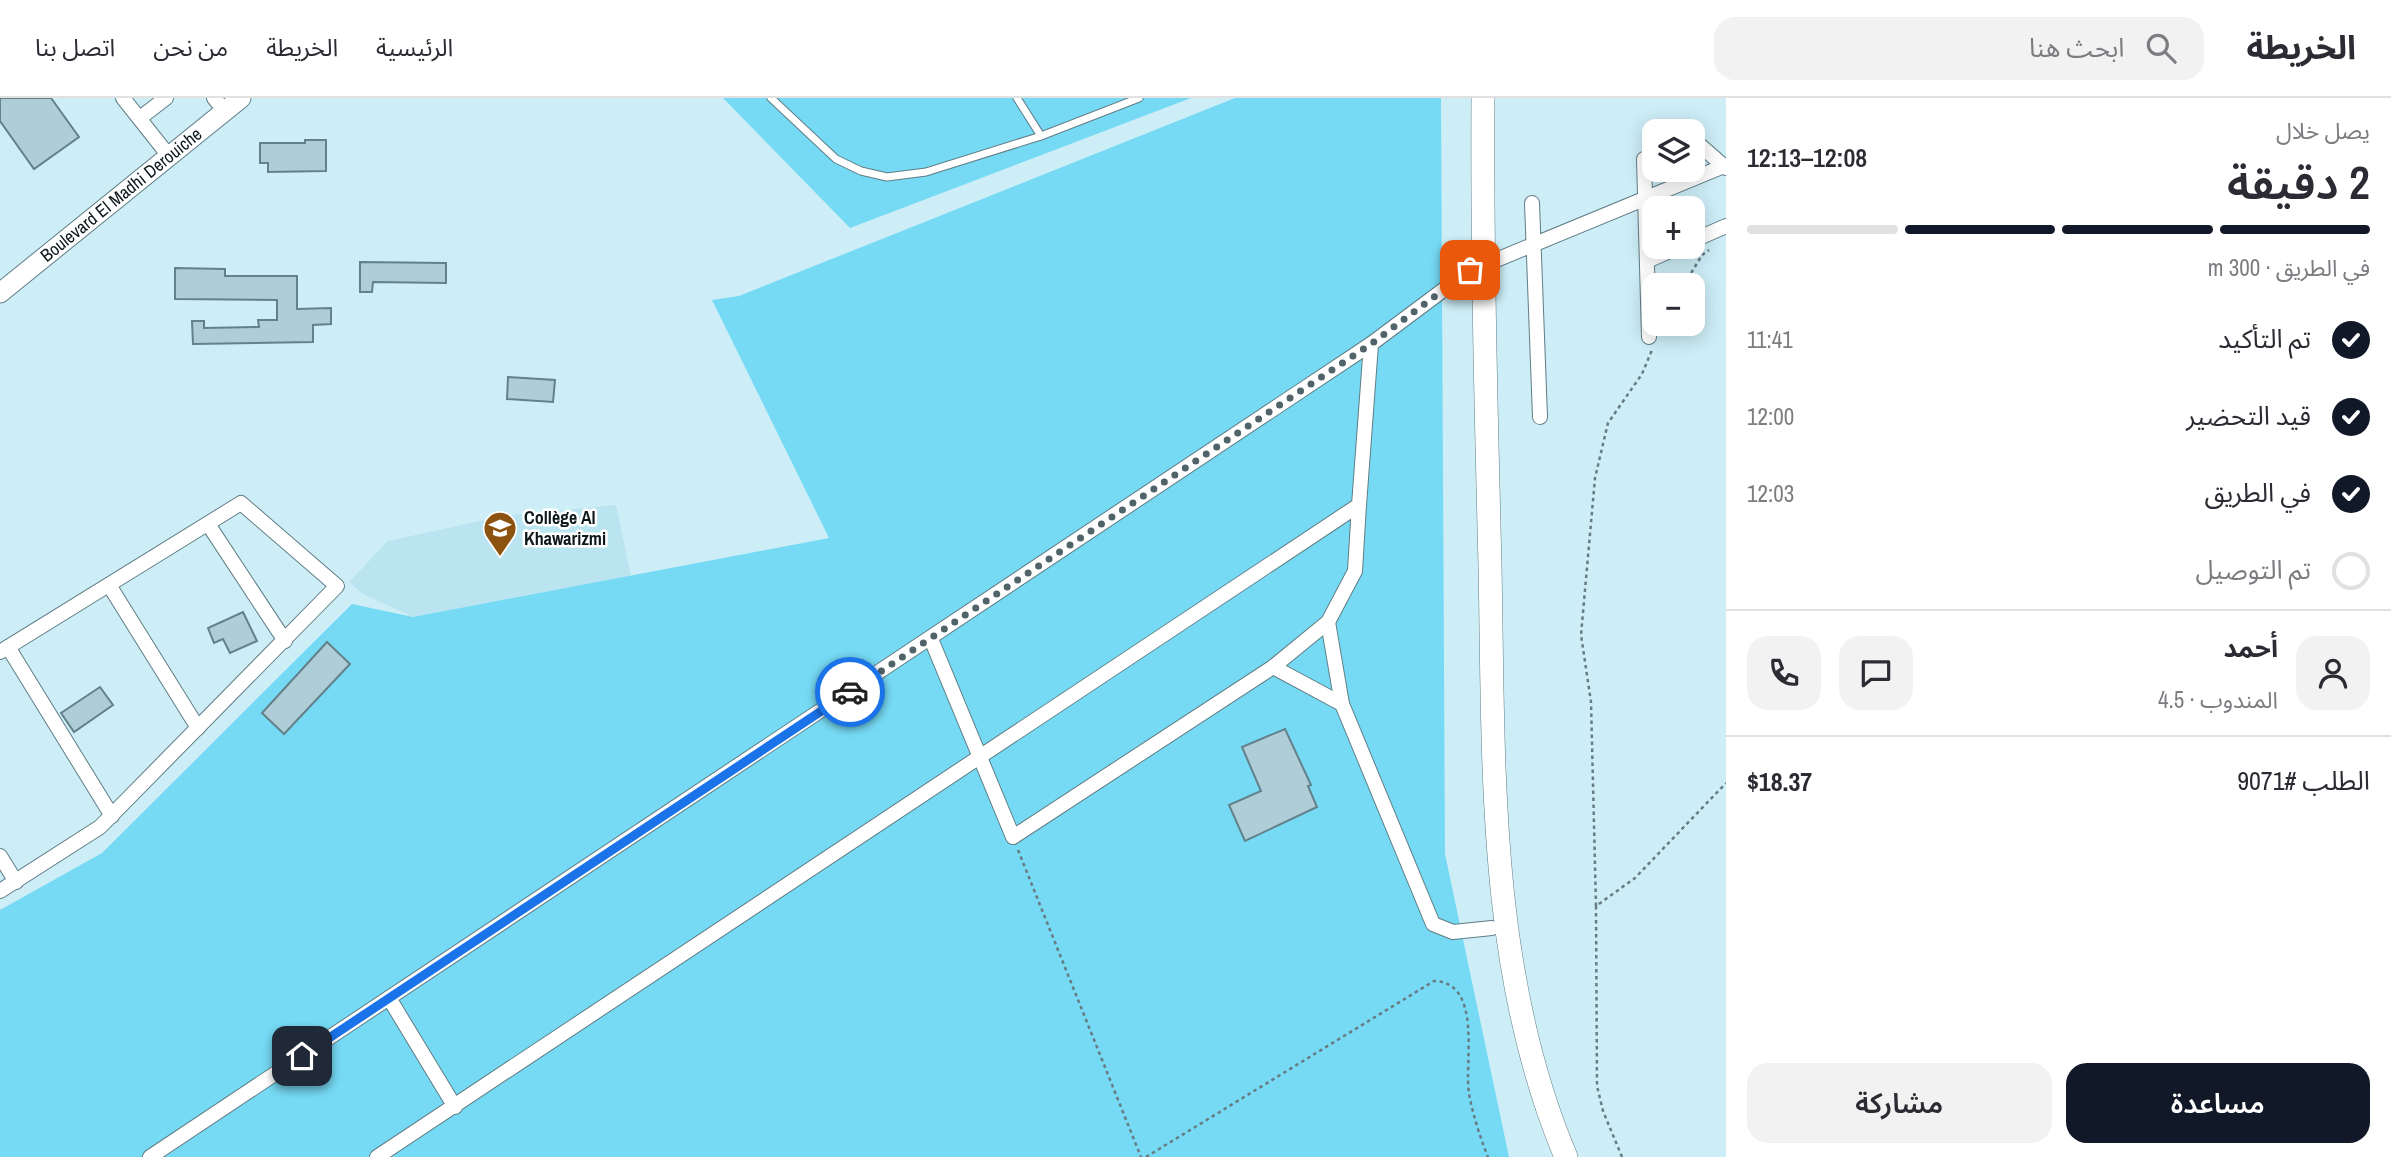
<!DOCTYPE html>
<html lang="ar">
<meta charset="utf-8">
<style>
body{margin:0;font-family:"Archivo Narrow","Noto Sans Arabic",sans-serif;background:#f2f2f3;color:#2b2b33;direction:rtl;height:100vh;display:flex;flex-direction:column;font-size:26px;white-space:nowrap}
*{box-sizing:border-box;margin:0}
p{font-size:23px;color:#7c7c81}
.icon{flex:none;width:38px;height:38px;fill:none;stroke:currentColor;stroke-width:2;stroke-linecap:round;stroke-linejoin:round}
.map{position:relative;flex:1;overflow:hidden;direction:ltr}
.panel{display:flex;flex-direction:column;background:#fff;width:665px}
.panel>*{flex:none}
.controls{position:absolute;left:1642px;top:21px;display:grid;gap:14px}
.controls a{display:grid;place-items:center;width:63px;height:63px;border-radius:14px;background:#fff;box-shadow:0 4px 18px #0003;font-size:35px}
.pin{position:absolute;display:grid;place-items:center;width:60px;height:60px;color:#fff;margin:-30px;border-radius:14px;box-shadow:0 4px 10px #0006}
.courier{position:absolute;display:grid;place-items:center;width:70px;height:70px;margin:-35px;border:5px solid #1a73e8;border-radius:50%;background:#fff;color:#222;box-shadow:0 2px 9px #0007}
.head em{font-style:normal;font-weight:600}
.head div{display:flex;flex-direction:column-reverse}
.head{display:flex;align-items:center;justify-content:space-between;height:119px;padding:0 21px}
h1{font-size:46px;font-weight:600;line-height:52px}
.bar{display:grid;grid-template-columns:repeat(4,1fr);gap:10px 7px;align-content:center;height:84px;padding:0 21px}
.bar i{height:9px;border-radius:5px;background:#e1e1e2}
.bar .current{background:#111827}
.bar p{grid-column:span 4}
.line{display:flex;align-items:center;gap:18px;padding:0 21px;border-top:2px solid #e1e1e2}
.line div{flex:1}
.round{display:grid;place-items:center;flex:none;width:74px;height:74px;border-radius:21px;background:#f2f2f3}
ol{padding:0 21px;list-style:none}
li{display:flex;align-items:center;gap:21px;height:77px}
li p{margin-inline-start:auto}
li .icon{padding:7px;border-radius:50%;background:#111827;color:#fff;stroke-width:4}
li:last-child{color:#7c7c81}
li i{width:38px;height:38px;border:4px solid #e1e1e2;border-radius:50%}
.action{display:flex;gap:14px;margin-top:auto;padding:14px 21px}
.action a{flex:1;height:80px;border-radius:21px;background:#111827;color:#fff;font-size:28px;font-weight:600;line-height:80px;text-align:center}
.action a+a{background:#f2f2f3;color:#2b2b33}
header{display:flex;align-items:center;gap:42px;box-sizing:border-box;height:98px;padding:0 35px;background:#fff;border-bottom:2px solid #e1e1e2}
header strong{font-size:33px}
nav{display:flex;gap:38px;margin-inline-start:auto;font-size:24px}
.search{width:490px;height:63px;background:#f2f2f3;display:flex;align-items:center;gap:18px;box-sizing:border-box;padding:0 24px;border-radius:21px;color:#7c7c81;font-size:26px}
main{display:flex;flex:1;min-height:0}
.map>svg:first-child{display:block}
.built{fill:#bae4f0}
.green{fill:#76daf4}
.building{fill:#aecdd7;stroke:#63818a;stroke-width:2}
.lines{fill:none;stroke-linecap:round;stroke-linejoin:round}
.lane-casing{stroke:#5f7d85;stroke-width:9}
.street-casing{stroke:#5f7d85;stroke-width:16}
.secondary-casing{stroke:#5f7d85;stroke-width:21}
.primary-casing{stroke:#5f7d85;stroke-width:24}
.path{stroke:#667b82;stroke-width:2.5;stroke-dasharray:3.5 3.5;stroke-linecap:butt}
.lane{stroke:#fff;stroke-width:7}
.street{stroke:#fff;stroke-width:14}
.secondary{stroke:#fff;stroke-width:19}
.primary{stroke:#fff;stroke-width:23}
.done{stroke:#506369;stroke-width:7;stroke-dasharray:0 12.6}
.route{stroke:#1a73e8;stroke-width:9}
.labels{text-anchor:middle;stroke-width:5;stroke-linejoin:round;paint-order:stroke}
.street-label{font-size:18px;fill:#0d181c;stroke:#fff}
.poi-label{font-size:18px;font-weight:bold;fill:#0d181c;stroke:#fff;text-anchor:start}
</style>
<header>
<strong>الخريطة</strong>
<div class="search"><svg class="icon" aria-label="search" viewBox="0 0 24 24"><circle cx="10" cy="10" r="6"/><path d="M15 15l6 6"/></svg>ابحث هنا</div>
<nav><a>الرئيسية</a><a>الخريطة</a><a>من نحن</a><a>اتصل بنا</a></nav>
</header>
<main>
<section class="panel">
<div class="head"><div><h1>2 دقيقة</h1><p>يصل خلال</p></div><em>12:08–12:13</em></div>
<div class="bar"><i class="current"></i><i class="current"></i><i class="current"></i><i></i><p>في الطريق · 300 m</p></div>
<ol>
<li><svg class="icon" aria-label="check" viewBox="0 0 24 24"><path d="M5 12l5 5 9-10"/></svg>تم التأكيد<p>11:41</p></li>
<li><svg class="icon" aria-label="check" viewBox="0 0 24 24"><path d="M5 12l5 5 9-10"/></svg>قيد التحضير<p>12:00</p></li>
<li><svg class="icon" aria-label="check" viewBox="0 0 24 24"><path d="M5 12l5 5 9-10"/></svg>في الطريق<p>12:03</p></li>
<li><i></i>تم التوصيل</li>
</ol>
<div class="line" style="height:126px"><a class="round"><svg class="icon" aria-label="person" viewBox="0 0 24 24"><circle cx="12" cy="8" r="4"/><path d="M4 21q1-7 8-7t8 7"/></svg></a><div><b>أحمد</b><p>المندوب · 4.5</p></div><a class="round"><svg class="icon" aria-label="chat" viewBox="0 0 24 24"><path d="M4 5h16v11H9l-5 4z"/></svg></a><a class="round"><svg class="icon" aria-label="phone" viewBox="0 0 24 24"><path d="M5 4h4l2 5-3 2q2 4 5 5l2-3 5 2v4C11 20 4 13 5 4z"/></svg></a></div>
<div class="line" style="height:91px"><div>الطلب #9071</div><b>$18.37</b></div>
<div class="action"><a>مساعدة</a><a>مشاركة</a></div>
</section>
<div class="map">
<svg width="1726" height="1059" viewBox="0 0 1726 1059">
<rect width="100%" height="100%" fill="#cdeef7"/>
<!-- built -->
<polygon class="built" points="616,407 631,478 413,519 363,496 349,484 388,443 503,418"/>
<!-- green -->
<g class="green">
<polygon points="723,0 1191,0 850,130"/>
<polygon points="1235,0 1441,0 1445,756 1509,1059 0,1059 0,812 102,755 352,506 413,519 829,440 712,202 739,198"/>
</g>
<!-- building -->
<g class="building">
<polygon points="0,0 51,0 79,39 34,71 0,23"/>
<polygon points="305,42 326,42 326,73 268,74 268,65 260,65 260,45 305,45"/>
<polygon points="360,164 446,165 446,185 373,184 372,194 360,194"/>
<polygon points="175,170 225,171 225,178 297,178 297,211 331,210 331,226 313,227 313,244 193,246 192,223 204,223 204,230 259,229 258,222 277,222 277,202 175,201"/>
<polygon points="508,279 555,282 553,304 507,301"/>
<polygon points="243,514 257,543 230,555 223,541 214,545 208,530"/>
<polygon points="327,544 350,566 284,636 262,615"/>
<polygon points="100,589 113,607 74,634 61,615"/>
<polygon points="1285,631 1311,687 1308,688 1317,709 1245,743 1229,707 1261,693 1242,649"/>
</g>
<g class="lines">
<defs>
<g id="lane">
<polyline points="771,0 836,61 861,73 887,79 926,74 1041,38 1139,0"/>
<polyline points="1017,0 1041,38"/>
</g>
<g id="street">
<polyline points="123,0 169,58"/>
<polyline points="214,0 225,13"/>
<polyline points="140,20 166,0"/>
<polyline points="1694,42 1726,70"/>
<polyline points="1644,61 1649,239"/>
<polyline points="1532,105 1540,319"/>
<polyline points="1692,143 1726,128"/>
<polyline points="1647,163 1679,149"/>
<polyline points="1484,167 1724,68"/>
<polyline points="208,426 285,543"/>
<polyline points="109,487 198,630"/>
<polyline points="1328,524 1342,606 1433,826 1453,834 1492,830"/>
<polyline points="931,541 1013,739 1273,569 1328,524 1355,473 1359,407"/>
<polyline points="8,549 112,718"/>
<polyline points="0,554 241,405 337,488 100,729 0,793"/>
<polyline points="1273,569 1342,606"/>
<polyline points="0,758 16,784"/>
<polyline points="389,900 455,1009"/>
<polyline points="150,1059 1371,246 1470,172"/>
<polyline points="377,1059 1359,407 1371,246"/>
</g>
<g id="secondary">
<path id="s1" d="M0,195L241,0"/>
</g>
<path id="primary" d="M1483,0C1482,156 1486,311 1490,467C1494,664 1487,873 1566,1059"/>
</defs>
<!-- lane casing -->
<use href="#lane" class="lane-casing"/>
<!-- street casing -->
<use href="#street" class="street-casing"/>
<!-- secondary casing -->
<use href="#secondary" class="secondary-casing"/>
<!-- primary casing -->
<use href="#primary" class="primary-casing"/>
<!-- path -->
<g class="path">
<polyline points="1684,187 1702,157 1709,152"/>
<polyline points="1018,752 1141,1059"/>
<polyline points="1596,808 1591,604 1581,537 1595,380 1608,325 1642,276 1652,252"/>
<path d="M1146,1059L1434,883C1483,884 1464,965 1469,996C1473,1017 1480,1039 1488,1059"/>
<polyline points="1622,1059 1603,1013 1597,988 1596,808 1635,780 1726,685"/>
</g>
<!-- lane -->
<use href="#lane" class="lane"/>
<!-- street -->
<use href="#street" class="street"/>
<!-- secondary -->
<use href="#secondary" class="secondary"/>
<!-- primary -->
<use href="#primary" class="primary"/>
</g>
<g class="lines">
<!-- done -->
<polyline class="done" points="850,594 1371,246 1470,172"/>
<!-- route -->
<polyline class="route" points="302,958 850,594"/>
</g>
<!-- icons -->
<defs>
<symbol id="school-pin" viewBox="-11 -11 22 30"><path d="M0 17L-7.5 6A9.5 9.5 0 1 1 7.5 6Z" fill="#8d520f" stroke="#fff"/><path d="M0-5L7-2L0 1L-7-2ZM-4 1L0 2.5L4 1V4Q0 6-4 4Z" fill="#fff"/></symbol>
</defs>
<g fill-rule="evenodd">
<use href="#school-pin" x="481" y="411" width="38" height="52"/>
</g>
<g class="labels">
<!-- street labels -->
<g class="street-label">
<text dy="6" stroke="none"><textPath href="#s1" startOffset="156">Boulevard El Madhi Derouiche</textPath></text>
</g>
<!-- poi labels -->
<g class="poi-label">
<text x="524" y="426">Collège Al<tspan x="524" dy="21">Khawarizmi</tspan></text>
</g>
</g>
</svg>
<div class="controls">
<a><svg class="icon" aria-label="layers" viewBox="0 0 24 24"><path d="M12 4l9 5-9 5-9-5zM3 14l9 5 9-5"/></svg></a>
<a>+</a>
<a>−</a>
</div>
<div class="pin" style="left:1470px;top:172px;background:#ea580c"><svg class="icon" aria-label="bag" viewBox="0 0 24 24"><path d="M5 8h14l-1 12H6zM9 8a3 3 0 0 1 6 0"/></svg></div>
<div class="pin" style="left:302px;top:958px;background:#1f2937"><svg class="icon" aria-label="home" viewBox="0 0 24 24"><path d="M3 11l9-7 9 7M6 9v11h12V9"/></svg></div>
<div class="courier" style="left:850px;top:594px"><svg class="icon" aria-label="car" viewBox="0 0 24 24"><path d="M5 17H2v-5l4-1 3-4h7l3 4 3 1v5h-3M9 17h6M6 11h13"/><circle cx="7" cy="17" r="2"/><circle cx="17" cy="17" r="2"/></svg></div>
</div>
</main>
